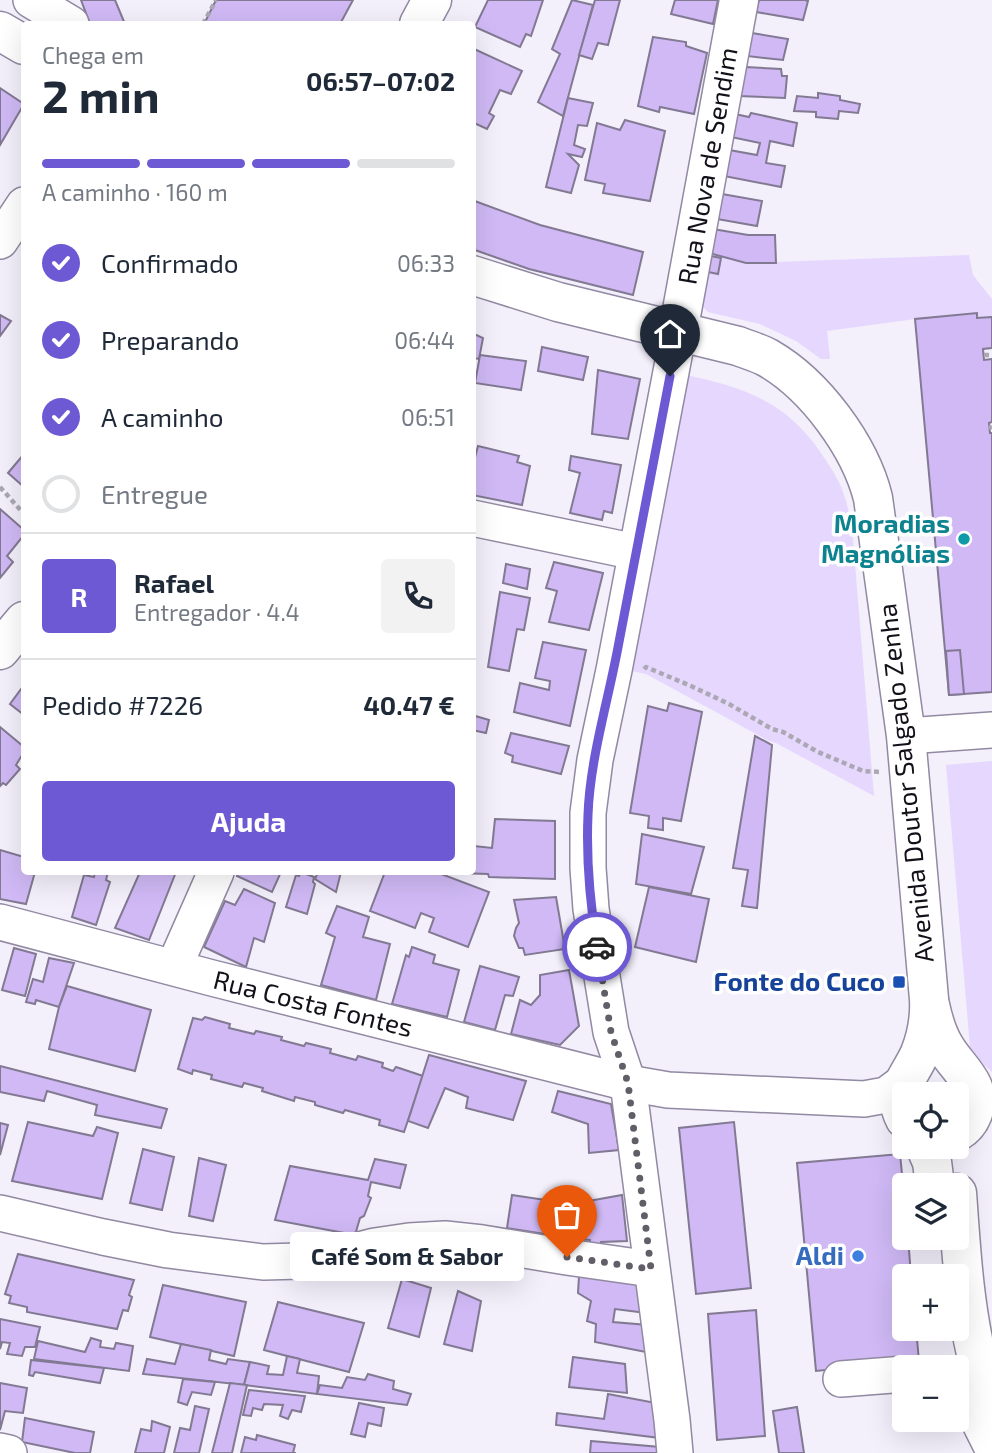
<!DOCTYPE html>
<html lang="pt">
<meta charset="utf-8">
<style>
body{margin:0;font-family:"Exo 2",sans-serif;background:#f2f2f3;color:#1f2937;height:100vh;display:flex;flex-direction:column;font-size:26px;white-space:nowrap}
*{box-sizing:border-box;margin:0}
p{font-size:23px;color:#747a83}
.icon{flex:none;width:38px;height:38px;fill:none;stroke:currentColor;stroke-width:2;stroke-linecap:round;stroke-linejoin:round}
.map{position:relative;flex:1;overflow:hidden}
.panel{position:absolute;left:21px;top:21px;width:455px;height:854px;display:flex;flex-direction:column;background:#fff;border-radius:7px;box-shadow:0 7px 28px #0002}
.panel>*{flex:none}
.controls{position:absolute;left:892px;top:1082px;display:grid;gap:14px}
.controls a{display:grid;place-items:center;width:77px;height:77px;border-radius:7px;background:#fff;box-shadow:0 7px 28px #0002;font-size:35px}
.pin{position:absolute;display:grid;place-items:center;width:60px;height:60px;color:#fff;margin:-72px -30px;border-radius:50% 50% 50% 0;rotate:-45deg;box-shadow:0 0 7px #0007}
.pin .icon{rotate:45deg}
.courier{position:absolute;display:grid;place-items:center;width:70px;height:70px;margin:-35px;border:5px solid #6c59d3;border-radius:50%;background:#fff;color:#222;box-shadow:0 2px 9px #0007}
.bubble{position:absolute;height:49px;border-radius:7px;background:#fff;box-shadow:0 7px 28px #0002;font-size:23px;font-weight:700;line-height:49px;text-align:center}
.head em{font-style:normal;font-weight:700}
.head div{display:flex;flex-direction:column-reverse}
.head{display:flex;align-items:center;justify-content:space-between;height:119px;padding:0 21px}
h1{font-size:46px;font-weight:700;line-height:52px}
.bar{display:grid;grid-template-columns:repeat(4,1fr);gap:10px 7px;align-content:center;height:84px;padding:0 21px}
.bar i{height:9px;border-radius:5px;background:#e0e1e3}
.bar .selected{background:#6c59d3}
.bar p{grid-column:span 4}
.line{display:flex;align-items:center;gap:18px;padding:0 21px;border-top:2px solid #e0e1e3}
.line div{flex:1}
.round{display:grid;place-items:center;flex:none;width:74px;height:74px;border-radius:7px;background:#f2f2f3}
ol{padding:0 21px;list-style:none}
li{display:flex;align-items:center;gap:21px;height:77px}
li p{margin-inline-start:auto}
li .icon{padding:7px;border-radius:50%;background:#6c59d3;color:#fff;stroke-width:4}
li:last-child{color:#747a83}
li i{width:38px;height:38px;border:4px solid #e0e1e3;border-radius:50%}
.button{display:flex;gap:14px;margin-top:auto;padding:14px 21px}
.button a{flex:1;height:80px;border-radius:7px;background:#6c59d3;color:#fff;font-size:28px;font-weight:700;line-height:80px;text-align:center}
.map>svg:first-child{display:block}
.green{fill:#e5d7fe}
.building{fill:#d0b9f5;stroke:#827992;stroke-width:2}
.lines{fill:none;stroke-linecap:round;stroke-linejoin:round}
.minor-casing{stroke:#9289a2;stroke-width:38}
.major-casing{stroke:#9289a2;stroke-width:41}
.path{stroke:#aca8b3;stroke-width:4.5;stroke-dasharray:5 3.5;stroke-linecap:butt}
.minor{stroke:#fff;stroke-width:35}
.major{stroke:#fff;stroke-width:38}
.done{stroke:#625e68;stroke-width:7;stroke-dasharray:0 12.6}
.route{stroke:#6c59d3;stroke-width:9}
.culture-dot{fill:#0f9aa8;stroke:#fff;stroke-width:2.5}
.transit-dot{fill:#1a4fb4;stroke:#fff;stroke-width:2.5}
.shop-dot{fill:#3f7fe0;stroke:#fff;stroke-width:2.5}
.labels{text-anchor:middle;stroke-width:7;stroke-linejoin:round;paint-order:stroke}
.street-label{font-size:26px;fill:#141019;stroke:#fff}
.culture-label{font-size:26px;font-weight:bold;fill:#0d838f;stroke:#fff;text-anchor:end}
.transit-label{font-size:26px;font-weight:bold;fill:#164399;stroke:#fff;text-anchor:end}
.shop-label{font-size:26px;font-weight:bold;fill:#366cbe;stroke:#fff;text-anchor:end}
</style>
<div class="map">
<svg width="992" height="1453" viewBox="0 0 992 1453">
<rect width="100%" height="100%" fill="#f3effb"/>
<!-- green -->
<g class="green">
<polygon points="709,253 746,263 969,255 973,275 992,299 992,317 977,318 976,313 915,319 827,331 830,359 821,359 796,341 760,324 712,313 708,312 702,306 703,271 718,273 721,258 708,255"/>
<path d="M686,375C748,388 790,404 825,459C832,470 839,480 843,492C849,508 851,524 853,540L874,796L776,743L769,741L646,674L626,670Z"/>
<polygon points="992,761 992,1072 981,1062 970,1047 946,765"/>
</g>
<!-- building -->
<g class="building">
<polygon points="81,0 115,0 125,24 90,24"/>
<polygon points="216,0 353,0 340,24 204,24"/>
<polygon points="488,0 543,0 531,36 526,34 520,47 475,27"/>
<polygon points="572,0 593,5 563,116 538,102 560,54 552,49"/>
<polygon points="595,0 620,0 608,45 598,43 592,59 579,55"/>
<polygon points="675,0 718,0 713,24 671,14"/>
<polygon points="759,0 805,0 808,1 803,20 756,12"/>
<polygon points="752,33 788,39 783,60 747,56"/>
<polygon points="653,37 686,42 686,46 707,53 694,114 660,107 659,112 638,106"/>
<polygon points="472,48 522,71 511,94 500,90 489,113 494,116 487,129 472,122"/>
<polygon points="746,67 781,69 782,76 787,76 785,98 739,96"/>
<polygon points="0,88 24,104 0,145"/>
<polygon points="818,93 840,96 840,100 860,104 858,113 839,111 838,119 816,117 816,112 794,111 797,96 818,98"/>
<polygon points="568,98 593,103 587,126 578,125 574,145 585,149 582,157 568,154 579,165 571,193 546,187"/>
<polygon points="751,113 797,123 793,146 770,141 766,163 785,166 781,187 724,176 729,150 757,155 760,143 731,137 735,114 749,117"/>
<polygon points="625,120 665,131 650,201 603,193 605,184 585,180 597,123 620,130"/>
<polygon points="722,194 762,201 757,226 717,219"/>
<polygon points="472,200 540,225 643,252 633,295 529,269 472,249"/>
<polygon points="713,229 748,235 775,235 776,263 746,263 709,253"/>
<polygon points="706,255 721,258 718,274 703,271"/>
<polygon points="977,313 977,318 992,317 992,348 983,349 984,360 992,359 992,422 989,423 990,433 992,433 992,692 949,695 915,319"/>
<polygon points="0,315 11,321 0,336"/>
<polygon points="472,333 483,338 479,359 472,358"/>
<polygon points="542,347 588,357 583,380 538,371"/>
<polygon points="480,355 526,361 521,390 475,383"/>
<polygon points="598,370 640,379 628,439 592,434"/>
<polygon points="478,446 519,456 517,462 530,466 522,505 472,495 472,469"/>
<polygon points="24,454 24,487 8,473"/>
<polygon points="571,456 621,465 612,513 604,511 602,520 570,513 580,473 569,470"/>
<polygon points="0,509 24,530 24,535 7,556 13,562 0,578"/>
<polygon points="554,562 603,573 589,630 549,622 557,591 546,588"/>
<polygon points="506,564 530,569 527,589 503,583"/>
<polygon points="500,592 530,598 524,630 517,629 509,671 488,667"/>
<polygon points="543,642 586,650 570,726 514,712 520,683 549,690 550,681 535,678"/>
<polygon points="960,650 964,694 949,695 946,651"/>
<polygon points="24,685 24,715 10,704"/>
<polygon points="669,703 702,712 681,821 663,818 663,830 648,828 649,816 630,813 648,706 667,711"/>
<polygon points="472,715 489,720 486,733 472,730"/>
<polygon points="0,727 24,747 24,752 16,765 20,769 6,785 3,783 0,786"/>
<polygon points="511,733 569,746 561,774 512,762 513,756 505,753"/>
<polygon points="755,736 772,745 757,908 742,906 748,870 733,868"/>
<polygon points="495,819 555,821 555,879 489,877 488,874 458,873 458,872 472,872 472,849 474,846 492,848"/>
<polygon points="642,834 704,847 691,894 636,884"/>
<polygon points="0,850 24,857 24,872 35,872 26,904 0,899"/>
<polygon points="95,872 108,872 106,880 110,882 96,925 72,917 84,875 94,877"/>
<polygon points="140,872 176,872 149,940 115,928"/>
<polygon points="239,872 281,872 272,892 237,876"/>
<polygon points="301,872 314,877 313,882 315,884 307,914 286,907 296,875 299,876"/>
<polygon points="318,872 341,872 336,892 315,879"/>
<polygon points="385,872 436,872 489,892 468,947 429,932 434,918 421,913 415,928 370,911"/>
<polygon points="649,887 709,899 696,962 635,947"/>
<polygon points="244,889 275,903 264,942 254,938 246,967 204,947 225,901 235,905"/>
<polygon points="556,897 565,949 525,955 523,948 519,948 514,936 516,928 519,923 514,900"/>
<polygon points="337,906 369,917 363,937 390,944 376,1000 321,985 335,937 326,933"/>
<polygon points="412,947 435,955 433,963 459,970 447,1017 392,1004 406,955 409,957"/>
<polygon points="14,948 36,954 25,996 2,990"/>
<polygon points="49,958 74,963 59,1007 36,1000 35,1004 26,1002 33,979 43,982"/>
<polygon points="480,966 519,977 513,996 505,995 495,1030 464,1022"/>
<polygon points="569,970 579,1026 560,1045 511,1034 520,1000 531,1005 540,995 540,975"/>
<polygon points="67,986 151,1010 135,1071 49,1049 59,1007"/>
<polygon points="205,1017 230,1024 229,1028 254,1034 256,1031 282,1037 281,1040 304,1046 306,1043 331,1049 330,1053 356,1060 358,1056 383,1063 382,1067 393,1071 396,1067 423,1076 404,1132 379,1125 380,1120 345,1110 343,1113 315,1105 315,1102 295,1097 294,1101 262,1091 263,1088 244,1083 242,1087 211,1079 212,1075 193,1070 192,1074 178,1069 193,1018 202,1020"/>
<polygon points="429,1055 526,1081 513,1120 466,1108 468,1097 445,1088 428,1128 408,1121"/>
<polygon points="0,1066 167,1109 161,1128 95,1115 97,1105 47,1091 44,1101 0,1092"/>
<polygon points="558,1091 611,1104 619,1150 589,1153 588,1124 552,1112"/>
<polygon points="28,1122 93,1136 97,1127 118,1133 102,1199 12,1181"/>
<polygon points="734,1122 751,1288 696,1294 679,1128"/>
<polygon points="0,1123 8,1125 0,1155"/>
<polygon points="143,1149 174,1157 162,1210 130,1203"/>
<polygon points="900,1154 905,1204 905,1237 908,1237 911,1276 905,1276 905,1328 916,1328 919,1361 816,1371 797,1163"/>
<polygon points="199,1158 226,1165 213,1221 189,1216"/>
<polygon points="375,1159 406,1165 400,1188 371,1182 368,1196 371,1198 364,1216 360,1218 355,1235 275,1220 290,1166 368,1180"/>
<polygon points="512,1195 572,1204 622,1195 627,1241 601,1242 601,1246 590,1245 590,1240 555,1237 555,1241 546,1239 546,1234 507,1228"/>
<polygon points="18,1254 134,1280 129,1295 132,1297 128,1311 123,1310 117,1329 27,1312 27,1307 9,1303 11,1296 5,1294"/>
<polygon points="579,1276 643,1284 647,1313 615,1309 613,1322 648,1325 651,1353 595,1342 596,1324 587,1321 591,1301 578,1293"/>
<polygon points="402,1279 431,1288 419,1337 388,1328"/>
<polygon points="163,1285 246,1302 234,1356 150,1337"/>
<polygon points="458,1291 481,1301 472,1351 444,1344"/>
<polygon points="278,1302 364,1323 349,1372 264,1350"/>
<polygon points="756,1310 765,1436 717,1440 708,1314"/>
<polygon points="0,1319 40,1327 35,1347 25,1347 22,1356 7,1354 10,1343 2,1342 0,1349"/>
<polygon points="91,1338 101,1341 100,1347 114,1349 116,1343 133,1346 129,1371 34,1359 38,1341 85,1352"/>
<polygon points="181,1344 211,1350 209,1360 226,1364 228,1359 250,1362 244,1385 143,1374 147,1359 175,1364"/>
<polygon points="287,1356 300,1359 297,1373 319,1376 317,1394 244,1385 250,1362 269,1366 267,1374 283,1375"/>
<polygon points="573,1357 625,1364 627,1393 569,1387"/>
<polygon points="31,1360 104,1368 100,1383 35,1372 33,1376 29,1375"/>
<polygon points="368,1374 394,1381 393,1389 411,1394 407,1405 317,1394 320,1385 342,1388 347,1377 365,1380"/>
<polygon points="183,1379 215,1382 211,1395 192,1392 187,1405 178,1402"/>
<polygon points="0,1383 27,1388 23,1413 5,1411 0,1430"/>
<polygon points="230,1383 247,1385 232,1453 212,1453"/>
<polygon points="249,1390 305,1396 301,1412 292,1410 288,1419 280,1416 283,1405 264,1404 262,1410 253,1408 251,1416 243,1415"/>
<polygon points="608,1394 656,1403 660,1438 556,1425 557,1413 604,1419"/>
<polygon points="359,1403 384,1408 381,1426 368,1423 365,1437 351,1434"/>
<polygon points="195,1406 209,1409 199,1453 174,1453 180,1428 190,1430"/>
<polygon points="797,1407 804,1453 779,1453 773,1411"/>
<polygon points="25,1418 94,1432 90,1453 75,1453 22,1442"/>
<polygon points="152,1421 170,1427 164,1453 135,1453 141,1429 151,1431"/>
<polygon points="257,1435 295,1445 293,1453 296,1453 241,1453 245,1437 256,1440"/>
<polygon points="591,1441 660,1447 660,1453 590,1453"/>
</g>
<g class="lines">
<defs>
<g id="minor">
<polyline points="31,0 71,24"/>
<polyline points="0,241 24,205"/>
<polyline points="675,351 614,670 595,760 588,813 588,868 591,909 611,1032 628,1083 672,1420 675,1453"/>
<polyline points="472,518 636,552"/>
<polyline points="906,736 992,730"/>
<polyline points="0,922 212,978 628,1083 668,1090 864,1099 886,1095 905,1081"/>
<polyline points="174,967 216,872"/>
<polyline points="0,1213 103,1237 168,1250 263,1262 300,1261 336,1256 375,1246 409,1241 445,1239 482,1243 567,1257 651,1269"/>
<polyline points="841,1379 905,1374"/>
<polyline points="0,1451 9,1453"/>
</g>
<g id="major">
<polyline points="419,24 432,0"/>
<polyline points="0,31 24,45"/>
<path d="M472,275L558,302L738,346C748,350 759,353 768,358C815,385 860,446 873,498L906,736L929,999C930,1018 927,1035 920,1053C910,1077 890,1091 905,1119"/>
<polyline points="678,332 739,0"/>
<polyline points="0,650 24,621"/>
<path d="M930,1005C933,1019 937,1034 945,1047C957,1068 982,1084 974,1110C971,1120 966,1127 957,1132"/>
<polyline points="925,1146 932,1162 935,1185"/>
<path d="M957,1193C961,1248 964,1304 977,1358C981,1372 987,1386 992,1399"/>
<polyline points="960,1375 977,1414 992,1444"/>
</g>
</defs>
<!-- minor casing -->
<use href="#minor" class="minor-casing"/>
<!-- major casing -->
<use href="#major" class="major-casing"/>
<!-- path -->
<g class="path">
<polyline points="203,24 216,0"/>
<polyline points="984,355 992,355"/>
<polyline points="989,428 992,427"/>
<polyline points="0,487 24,514"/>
<polyline points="644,669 646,667 691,686 729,704 772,729 783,732 818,752 863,771 881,772"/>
</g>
<!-- minor -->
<use href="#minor" class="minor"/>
<!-- major -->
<use href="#major" class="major"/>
</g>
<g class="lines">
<!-- done -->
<polyline class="done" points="567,1257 651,1269 628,1083 611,1032 597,947"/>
<!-- route -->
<path class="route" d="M597,947C590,903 586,859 588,815C590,758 609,698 619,642C636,554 653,465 670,376"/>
</g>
<!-- markers -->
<circle class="culture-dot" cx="964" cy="539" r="7"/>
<rect class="transit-dot" x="892" y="975" width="14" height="14" rx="3.5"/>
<circle class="shop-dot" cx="858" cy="1256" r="7"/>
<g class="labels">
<!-- street labels -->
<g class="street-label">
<text transform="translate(708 166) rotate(-80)" y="9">Rua Nova de Sendim</text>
<text transform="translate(906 783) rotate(-96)" y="9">Avenida Doutor Salgado Zenha</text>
<text transform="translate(313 1004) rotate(14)" y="9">Rua Costa Fontes</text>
</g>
<!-- culture labels -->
<g class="culture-label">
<text x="950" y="533">Moradias<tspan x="950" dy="30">Magnólias</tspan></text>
</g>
<!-- transit labels -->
<g class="transit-label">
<text x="885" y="991">Fonte do Cuco</text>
</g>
<!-- shop labels -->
<g class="shop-label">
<text x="844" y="1265">Aldi</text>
</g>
</g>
</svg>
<div class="controls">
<a><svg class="icon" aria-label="locate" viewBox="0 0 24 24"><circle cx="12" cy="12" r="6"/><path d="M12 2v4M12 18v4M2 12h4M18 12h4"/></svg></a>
<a><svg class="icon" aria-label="layers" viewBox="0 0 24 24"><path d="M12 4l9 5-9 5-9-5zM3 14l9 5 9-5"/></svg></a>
<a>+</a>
<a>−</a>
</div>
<div class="pin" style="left:567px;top:1257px;background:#ea580c"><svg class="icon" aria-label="bag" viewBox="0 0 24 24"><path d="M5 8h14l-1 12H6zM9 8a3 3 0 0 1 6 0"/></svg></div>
<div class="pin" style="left:670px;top:376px;background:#1f2937"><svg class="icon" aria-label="home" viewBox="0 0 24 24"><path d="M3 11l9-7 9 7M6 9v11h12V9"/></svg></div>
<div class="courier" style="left:597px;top:947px"><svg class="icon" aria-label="car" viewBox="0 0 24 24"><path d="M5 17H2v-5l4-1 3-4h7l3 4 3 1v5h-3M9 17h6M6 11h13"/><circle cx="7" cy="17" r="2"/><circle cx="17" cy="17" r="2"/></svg></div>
<div class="bubble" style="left:290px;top:1232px;width:234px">Café Som &amp; Sabor</div>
<section class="panel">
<div class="head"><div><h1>2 min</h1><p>Chega em</p></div><em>06:57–07:02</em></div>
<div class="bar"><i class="selected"></i><i class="selected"></i><i class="selected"></i><i></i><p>A caminho · 160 m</p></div>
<ol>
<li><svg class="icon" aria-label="check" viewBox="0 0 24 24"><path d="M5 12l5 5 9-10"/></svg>Confirmado<p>06:33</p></li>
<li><svg class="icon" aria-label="check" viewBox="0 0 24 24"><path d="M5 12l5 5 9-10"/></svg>Preparando<p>06:44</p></li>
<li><svg class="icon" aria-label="check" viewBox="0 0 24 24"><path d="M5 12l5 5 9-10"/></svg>A caminho<p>06:51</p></li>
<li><i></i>Entregue</li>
</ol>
<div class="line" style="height:126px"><b class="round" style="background:#6c59d3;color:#fff">R</b><div><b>Rafael</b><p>Entregador · 4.4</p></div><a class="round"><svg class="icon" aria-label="phone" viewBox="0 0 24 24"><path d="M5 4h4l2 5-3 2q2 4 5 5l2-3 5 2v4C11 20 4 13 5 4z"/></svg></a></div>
<div class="line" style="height:91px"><div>Pedido #7226</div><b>40.47 €</b></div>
<div class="button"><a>Ajuda</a></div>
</section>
</div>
